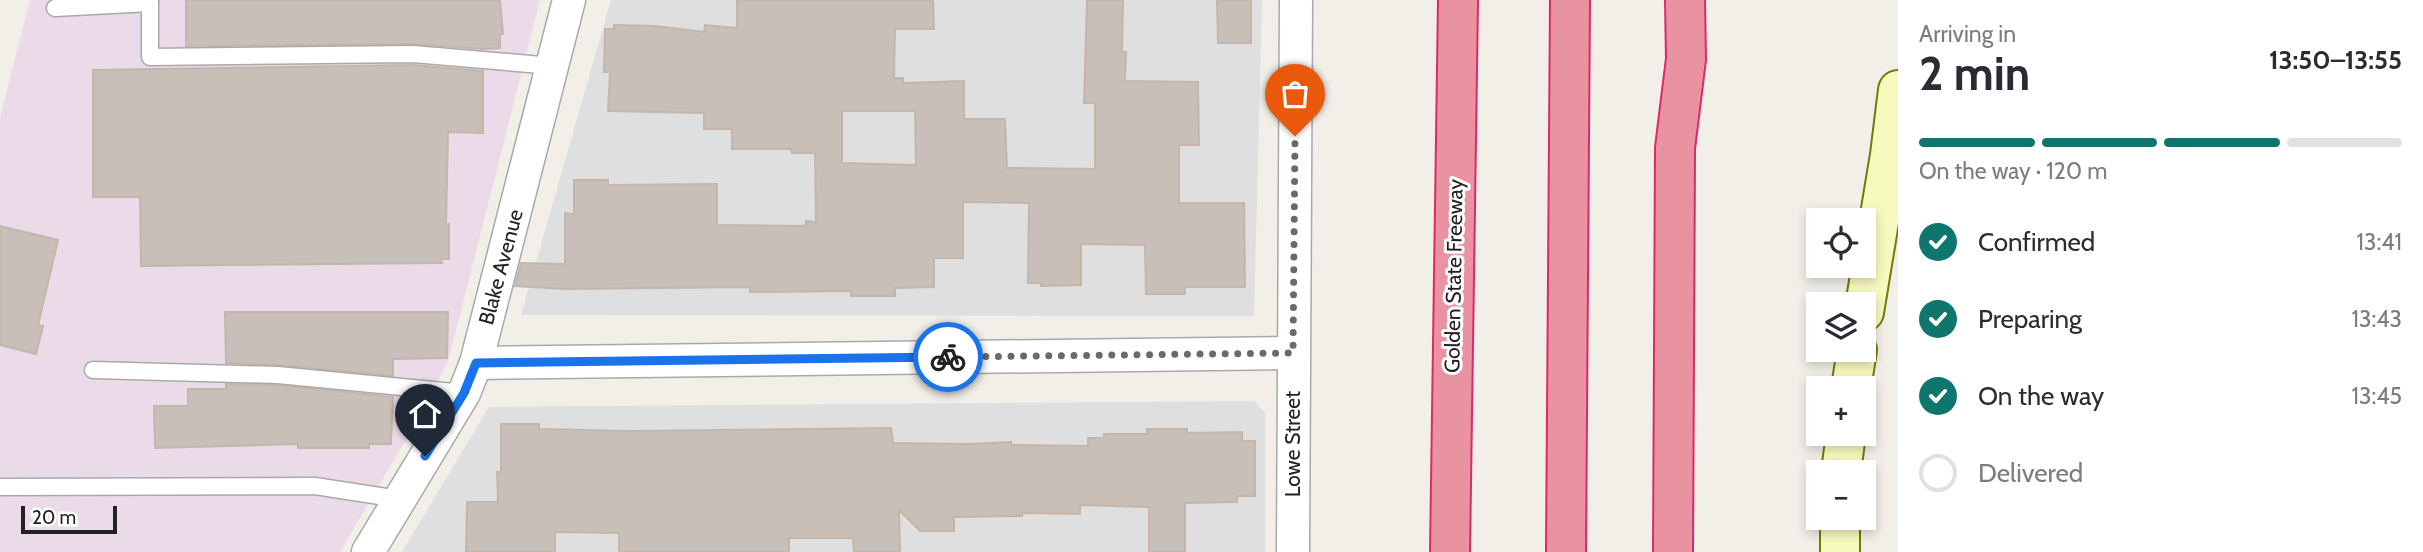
<!DOCTYPE html>
<meta charset="utf-8">
<style>
body{margin:0;font-family:Cabin,sans-serif;background:#f7f7f7;color:#2b2b33;height:100vh;display:flex;flex-direction:column;font-size:26px;white-space:nowrap}
*{box-sizing:border-box;margin:0}
p{font-size:23px;color:#7c7c81}
.icon{flex:none;width:38px;height:38px;fill:none;stroke:currentColor;stroke-width:2;stroke-linecap:round;stroke-linejoin:round}
.map{position:relative;flex:1;overflow:hidden}
.details{display:flex;flex-direction:column;background:#fff;width:525px}
.details>*{flex:none}
.controls{position:absolute;left:1806px;top:208px;display:grid;gap:14px}
.controls a{display:grid;place-items:center;width:70px;height:70px;border-radius:0px;background:#fff;box-shadow:0 4px 10px #0003;font-size:35px}
.scale{position:absolute;left:21px;bottom:18px;width:96px;box-sizing:border-box;padding-left:7px;border:4px solid #222;border-top:0;font-size:19px;line-height:24px;white-space:nowrap;color:#222;-webkit-text-stroke:5px #fff;paint-order:stroke}
.pin{position:absolute;display:grid;place-items:center;width:60px;height:60px;color:#fff;margin:-72px -30px;border-radius:50% 50% 50% 0;rotate:-45deg;box-shadow:0 0 7px #0007}
.pin .icon{rotate:45deg}
.courier{position:absolute;display:grid;place-items:center;width:70px;height:70px;margin:-35px;border:5px solid #1a73e8;border-radius:50%;background:#fff;color:#222;box-shadow:0 2px 9px #0007}
.head em{font-style:normal;font-weight:700}
.head div{display:flex;flex-direction:column-reverse}
.head{display:flex;align-items:center;justify-content:space-between;height:119px;padding:0 21px}
h1{font-size:46px;font-weight:700;line-height:52px}
.bar{display:grid;grid-template-columns:repeat(4,1fr);gap:10px 7px;align-content:center;height:84px;padding:0 21px}
.bar i{height:9px;border-radius:5px;background:#e1e1e2}
.bar .active{background:#0f766e}
.bar p{grid-column:span 4}
ol{padding:0 21px;list-style:none}
li{display:flex;align-items:center;gap:21px;height:77px}
li p{margin-inline-start:auto}
li .icon{padding:7px;border-radius:50%;background:#0f766e;color:#fff;stroke-width:4}
li:last-child{color:#7c7c81}
li i{width:38px;height:38px;border:4px solid #e1e1e2;border-radius:50%}
main{display:flex;flex:1;min-height:0}
.map>svg:first-child{display:block}
.residential{fill:#e0dfdf}
.industrial{fill:#ebdbe8}
.building{fill:#c7bfb8;stroke:#c4b6ab;stroke-width:2;fill-rule:evenodd}
.lines{fill:none;stroke-linecap:round;stroke-linejoin:round}
.service-casing{stroke:#a9a9a9;stroke-width:19}
.minor-casing{stroke:#a9a9a9;stroke-width:35}
.secondary-casing{stroke:#707d05;stroke-width:42}
.motorway-casing{stroke:#dc2a67;stroke-width:42}
.service{stroke:#fff;stroke-width:16}
.minor{stroke:#fff;stroke-width:32}
.secondary{stroke:#f7fabf;stroke-width:38}
.motorway{stroke:#e892a2;stroke-width:38}
.done{stroke:#6b6a68;stroke-width:7;stroke-dasharray:0 12.6}
.route{stroke:#1a73e8;stroke-width:9}
.labels{text-anchor:middle;stroke-width:6;stroke-linejoin:round;paint-order:stroke}
.street-label{font-size:21px;fill:#222;stroke:#fff}
</style>
<main>
<div class="map">
<svg width="1898" height="552" viewBox="0 0 1898 552">
<rect width="100%" height="100%" fill="#f2efe9"/>
<!-- residential -->
<g class="residential">
<polygon points="611,0 1262,0 1254,316 521,315"/>
<polygon points="1254,401 1265,413 1265,552 402,552 489,407"/>
</g>
<!-- industrial -->
<polygon class="industrial" points="30,0 540,0 449,358 424,409 340,552 0,552 0,118"/>
<!-- building -->
<g class="building">
<polygon points="186,0 500,0 503,34 500,34 500,48 483,49 413,44 186,46"/>
<path d="M737,0H933L934,29H895L894,78H903V83L964,81V119H1005L1007,168L1095,169V103H1084L1087,0H1123L1122,52H1126L1125,81L1198,82L1199,145H1179V203H1244L1245,287H1185V294H1146L1145,245L1081,244V285L1041,286V283H1028L1029,203L963,202V258H934V287L895,288V296H851V291L750,292V287L566,289L515,286L521,263L565,264V213L574,214V180H608V185L717,184V225L801,226L806,225V221L816,222L815,153H792L791,149H732V129H704V113L608,111L610,72H604L605,29H614V25L655,26L704,32L705,25L737,28ZM842,111H915L916,165L842,163Z"/>
<polygon points="1217,0 1251,0 1251,43 1218,43"/>
<polygon points="413,65 483,71 483,133 448,132 446,224 449,224 449,259 441,259 442,263 141,266 140,197 93,197 93,70"/>
<polygon points="0,226 58,240 38,325 43,326 36,354 0,345"/>
<polygon points="225,312 448,312 447,358 393,359 393,376 279,365 226,363"/>
<polygon points="226,384 277,385 393,397 391,444 369,444 369,448 298,448 298,444 155,448 154,406 188,406 188,389 226,389"/>
<polygon points="501,424 539,424 539,429 629,431 891,428 893,443 969,444 1011,442 1011,445 1088,446 1088,438 1104,438 1104,434 1147,434 1147,429 1187,429 1187,433 1242,432 1242,441 1255,441 1255,496 1237,496 1237,502 1185,503 1185,552 1149,552 1149,507 1080,505 1080,514 1022,513 1022,516 954,517 954,531 920,531 899,510 900,552 854,552 853,538 789,538 789,552 619,552 619,533 555,532 555,552 466,552 467,502 498,502 497,472 501,472"/>
</g>
<g class="lines">
<defs>
<g id="service">
<polyline points="150,0 150,57 413,54 553,66"/>
<polyline points="55,8 150,3"/>
<polyline points="93,370 278,375 464,393"/>
<polyline points="0,487 315,486 399,499"/>
</g>
<g id="minor">
<polyline points="476,363 1293,353"/>
<polyline points="368,552 464,393 476,363 569,0"/>
<polyline points="1293,552 1296,0"/>
</g>
<g id="secondary">
<polyline points="1864,312 1890,155 1898,90"/>
<polyline points="1851,388 1857,350"/>
<polyline points="1841,472 1846,434"/>
<polyline points="1840,518 1840,552"/>
</g>
<g id="motorway">
<polyline points="1450,552 1458,0"/>
<polyline points="1566,552 1570,0"/>
<polyline points="1673,552 1675,148 1686,59 1685,0"/>
</g>
</defs>
<!-- service casing -->
<use href="#service" class="service-casing"/>
<!-- minor casing -->
<use href="#minor" class="minor-casing"/>
<!-- secondary casing -->
<use href="#secondary" class="secondary-casing"/>
<!-- motorway casing -->
<use href="#motorway" class="motorway-casing"/>
<!-- service -->
<use href="#service" class="service"/>
<!-- minor -->
<use href="#minor" class="minor"/>
<!-- secondary -->
<use href="#secondary" class="secondary"/>
<!-- motorway -->
<use href="#motorway" class="motorway"/>
</g>
<g class="lines">
<!-- done -->
<polyline class="done" points="948,357 1293,353 1295,136"/>
<!-- route -->
<polyline class="route" points="425,456 464,393 476,363 948,357"/>
</g>
<g class="labels">
<!-- street labels -->
<g class="street-label">
<text transform="translate(501 267) rotate(-75)" y="7">Blake Avenue</text>
<text transform="translate(1454 276) rotate(-89)" y="7">Golden State Freeway</text>
<text transform="translate(1293 444) rotate(-90)" y="7">Lowe Street</text>
</g>
</g>
</svg>
<div class="controls">
<a><svg class="icon" aria-label="locate" viewBox="0 0 24 24"><circle cx="12" cy="12" r="6"/><path d="M12 2v4M12 18v4M2 12h4M18 12h4"/></svg></a>
<a><svg class="icon" aria-label="layers" viewBox="0 0 24 24"><path d="M12 4l9 5-9 5-9-5zM3 14l9 5 9-5"/></svg></a>
<a>+</a>
<a>−</a>
</div>
<div class="scale">20 m</div>
<div class="pin" style="left:1295px;top:136px;background:#ea580c"><svg class="icon" aria-label="bag" viewBox="0 0 24 24"><path d="M5 8h14l-1 12H6zM9 8a3 3 0 0 1 6 0"/></svg></div>
<div class="pin" style="left:425px;top:456px;background:#1f2937"><svg class="icon" aria-label="home" viewBox="0 0 24 24"><path d="M3 11l9-7 9 7M6 9v11h12V9"/></svg></div>
<div class="courier" style="left:948px;top:357px"><svg class="icon" aria-label="bike" viewBox="0 0 24 24"><circle cx="6" cy="16" r="4"/><circle cx="18" cy="16" r="4"/><path d="M6 16l4-8h5l3 8M10 8l3 8H6M13 5h3"/></svg></div>
</div>
<section class="details">
<div class="head"><div><h1>2 min</h1><p>Arriving in</p></div><em>13:50–13:55</em></div>
<div class="bar"><i class="active"></i><i class="active"></i><i class="active"></i><i></i><p>On the way · 120 m</p></div>
<ol>
<li><svg class="icon" aria-label="check" viewBox="0 0 24 24"><path d="M5 12l5 5 9-10"/></svg>Confirmed<p>13:41</p></li>
<li><svg class="icon" aria-label="check" viewBox="0 0 24 24"><path d="M5 12l5 5 9-10"/></svg>Preparing<p>13:43</p></li>
<li><svg class="icon" aria-label="check" viewBox="0 0 24 24"><path d="M5 12l5 5 9-10"/></svg>On the way<p>13:45</p></li>
<li><i></i>Delivered</li>
</ol>
</section>
</main>
